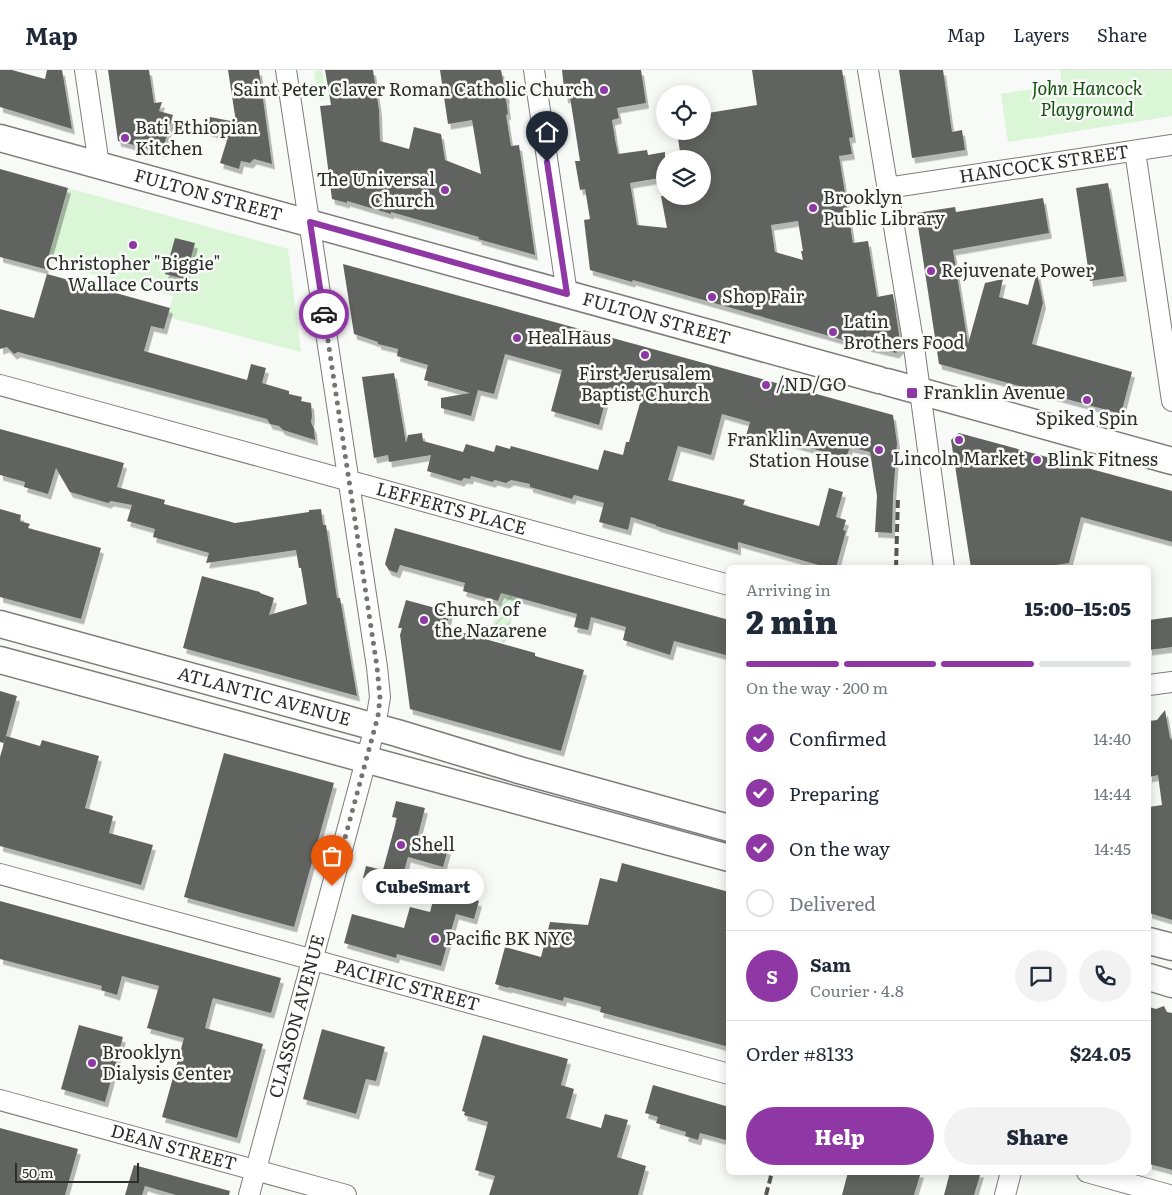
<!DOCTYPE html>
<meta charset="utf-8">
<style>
body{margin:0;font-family:Literata,serif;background:#f2f2f3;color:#1f2937;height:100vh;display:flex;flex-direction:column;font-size:19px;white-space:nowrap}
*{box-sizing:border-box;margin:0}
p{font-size:16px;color:#747a83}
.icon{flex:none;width:28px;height:28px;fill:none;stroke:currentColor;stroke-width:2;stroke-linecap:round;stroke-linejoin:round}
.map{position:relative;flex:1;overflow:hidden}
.panel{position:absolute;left:726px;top:495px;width:425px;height:610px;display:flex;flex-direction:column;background:#fff;border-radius:8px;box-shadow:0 2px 12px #0003}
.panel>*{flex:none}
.fabs{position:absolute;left:656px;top:15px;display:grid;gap:10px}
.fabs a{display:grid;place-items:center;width:55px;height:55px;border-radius:50%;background:#fff;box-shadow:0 2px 12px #0003;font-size:25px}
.scale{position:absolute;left:15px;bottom:12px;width:124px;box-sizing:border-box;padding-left:5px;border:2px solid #2c2e2c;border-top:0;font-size:14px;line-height:18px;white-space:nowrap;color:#2c2e2c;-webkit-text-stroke:4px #f7faf7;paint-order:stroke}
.pin{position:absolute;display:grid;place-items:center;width:42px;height:42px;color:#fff;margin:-51px -21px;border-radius:50% 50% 50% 0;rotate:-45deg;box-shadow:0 0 5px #0007}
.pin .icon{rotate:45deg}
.courier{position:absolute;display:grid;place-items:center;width:50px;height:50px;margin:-25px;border:4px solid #8f38a5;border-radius:50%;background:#fff;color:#222;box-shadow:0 1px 6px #0007}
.bubble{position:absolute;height:35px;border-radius:18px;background:#fff;box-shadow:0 2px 12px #0003;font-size:16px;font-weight:800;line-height:35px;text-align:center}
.overview em{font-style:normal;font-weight:800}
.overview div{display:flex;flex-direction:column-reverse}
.overview{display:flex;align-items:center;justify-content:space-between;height:85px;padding:0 20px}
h1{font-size:32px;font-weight:800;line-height:38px}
.bar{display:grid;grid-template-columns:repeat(4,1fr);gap:8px 5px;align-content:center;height:60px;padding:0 20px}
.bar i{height:6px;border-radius:4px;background:#e0e1e3}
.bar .on{background:#8f38a5}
.bar p{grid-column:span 4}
.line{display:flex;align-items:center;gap:12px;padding:0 20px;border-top:1px solid #e0e1e3}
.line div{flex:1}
.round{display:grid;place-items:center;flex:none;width:52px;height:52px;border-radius:26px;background:#f2f2f3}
ol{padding:0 20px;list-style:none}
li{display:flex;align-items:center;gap:15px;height:55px}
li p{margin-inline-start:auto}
li .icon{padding:5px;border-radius:50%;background:#8f38a5;color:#fff;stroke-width:4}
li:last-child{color:#747a83}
li i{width:28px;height:28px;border:2px solid #e0e1e3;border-radius:50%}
.action{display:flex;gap:10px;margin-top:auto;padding:10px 20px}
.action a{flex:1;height:58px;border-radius:30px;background:#8f38a5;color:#fff;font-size:20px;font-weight:800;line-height:58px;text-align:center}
.action a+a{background:#f2f2f3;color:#1f2937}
header{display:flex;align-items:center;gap:30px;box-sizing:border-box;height:70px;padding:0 25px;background:#fff;border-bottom:1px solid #e0e1e3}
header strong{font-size:24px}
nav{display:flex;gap:28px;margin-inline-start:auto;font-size:18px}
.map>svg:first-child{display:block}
.grass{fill:url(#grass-tufts)}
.park{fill:#dbf5d7}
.garden{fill:url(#garden-furrows)}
.building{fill:#616461;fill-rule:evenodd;filter:url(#shadow)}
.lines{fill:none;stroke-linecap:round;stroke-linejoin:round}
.minor-casing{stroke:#7b7d7a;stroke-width:22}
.major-casing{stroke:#7b7d7a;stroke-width:29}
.minor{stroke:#fff;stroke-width:20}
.major{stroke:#fff;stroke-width:26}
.rail{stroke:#545754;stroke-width:4;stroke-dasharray:8 4;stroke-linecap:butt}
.done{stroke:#737573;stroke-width:5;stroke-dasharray:0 9}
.route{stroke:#8f38a5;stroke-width:6}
.poi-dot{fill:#8f38a5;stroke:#f7faf7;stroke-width:2}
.labels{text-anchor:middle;stroke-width:5;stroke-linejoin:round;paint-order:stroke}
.park-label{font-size:18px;font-style:italic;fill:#154f10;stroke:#f7faf7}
.poi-label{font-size:18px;fill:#2c2e2c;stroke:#f7faf7;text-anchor:start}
.street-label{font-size:18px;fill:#2c2e2c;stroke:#f7faf7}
</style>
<header>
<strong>Map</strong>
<nav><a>Map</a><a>Layers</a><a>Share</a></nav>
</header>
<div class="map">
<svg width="1172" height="1125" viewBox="0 0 1172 1125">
<defs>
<pattern id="grass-tufts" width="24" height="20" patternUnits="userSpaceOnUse" patternTransform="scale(1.25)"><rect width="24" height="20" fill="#dbf5d7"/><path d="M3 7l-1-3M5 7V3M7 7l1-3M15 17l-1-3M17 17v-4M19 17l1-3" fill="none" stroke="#bcd2b9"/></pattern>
<pattern id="garden-furrows" width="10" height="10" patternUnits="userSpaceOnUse" patternTransform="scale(1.25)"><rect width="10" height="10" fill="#dbf5d7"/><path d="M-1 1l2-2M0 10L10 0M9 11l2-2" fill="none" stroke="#bcd2b9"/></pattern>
<filter id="shadow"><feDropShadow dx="3" dy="5.5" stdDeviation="0" flood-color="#0004"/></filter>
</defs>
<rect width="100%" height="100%" fill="#f7faf7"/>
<!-- grass -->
<polygon class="grass" points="322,0 327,29 319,30 314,1"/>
<!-- park -->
<g class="park">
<polygon points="1060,0 1172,0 1172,46 1008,72 1001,24 1062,14"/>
<polygon points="68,118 288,179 301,282 168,247 173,226 47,192"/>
</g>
<!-- garden -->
<polygon class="garden" points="511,490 527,494 505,573 489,568"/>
<!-- building -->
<g class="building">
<polygon points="0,0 12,0 45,9 47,0 62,0 72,59 0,37"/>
<polygon points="108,0 149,0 154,33 162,32 159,41 173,45 162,82 118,71"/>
<polygon points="228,0 259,0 272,94 254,89 250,93 241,91 239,99 220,93 228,67 206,60 210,47 236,52"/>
<polygon points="325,0 373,0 379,40 380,71 409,79 414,57 441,64 445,90 481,104 472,50 448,54 440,0 501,0 505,20 507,27 506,29 508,44 506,45 511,76 519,75 535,185 478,169 479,167 391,142 391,144 347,131 347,133 332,129 320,36 331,35"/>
<path d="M562,0H641L646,33L617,38L619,48L612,50L615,69L618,84L647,80L648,85L665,82V107L630,113L637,155L667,158L661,126H702V89H681L677,61H702V44L757,35L752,0H842L853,67L849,68L852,84L839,86L853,173L868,171L877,227L893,224L901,278L896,283L854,273L633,210L632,212L590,200L584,150L590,149L585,119L580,120L575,91H580L570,27L565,28ZM798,151L803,181H801L803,190L775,182L771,155Z"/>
<polygon points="899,0 943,0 952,62 962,60 965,80 912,88"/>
<polygon points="0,99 68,118 45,199 0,187"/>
<polygon points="1108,113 1124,206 1090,211 1076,118"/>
<polygon points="1043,128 1049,163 953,180 968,274 985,213 1003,209 999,227 1028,235 1037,202 1043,233 1032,274 1132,302 1121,344 939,294 916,143 955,137 956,142"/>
<polygon points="175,168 195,173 185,209 165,204"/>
<polygon points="343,194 893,345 897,373 893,427 892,463 875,462 877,426 870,382 850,377 846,388 760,364 758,370 746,366 750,352 722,344 711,385 678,376 668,410 745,430 743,435 819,456 829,418 843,422 836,447 846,450 843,460 846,461 836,498 829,498 738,472 738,480 656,456 656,455 631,447 628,460 599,452 604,433 574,425 572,429 530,417 530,414 511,410 506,413 495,410 492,412 471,406 470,409 464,408 461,411 427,401 431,385 389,392 388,385 374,388 362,307 394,303 406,373 408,365 422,363 423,371 463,382 466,374 494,382 496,375 510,379 511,376 598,400 604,380 623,385 626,372 629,372 642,326 609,317 599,355 551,341 562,300 505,284 494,324 478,320 471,346 441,338 441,328 470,323 424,310 428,295 397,286 398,279 378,274 378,272 354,264"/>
<polygon points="47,204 170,238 164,259 151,256 144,281 247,310 251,294 266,298 262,313 289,321 289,324 302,327 301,331 311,333 312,346 311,352 314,359 315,370 283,360 279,356 270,354 267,349 18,282 14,284 7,277 0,279 0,239 34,248"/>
<polygon points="0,359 124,393 117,417 165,430 164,434 235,453 309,442 309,440 321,439 323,455 326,455 337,528 340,528 357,626 183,578 202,506 260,522 260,523 274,528 269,545 307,534 301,498 299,498 296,480 206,493 209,483 153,467 155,459 127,451 132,435 111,431 108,433 70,422 56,398 48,424 24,417 25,412 0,405"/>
<polygon points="959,363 1172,421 1172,472 1081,447 1069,493 1038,498 971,498 951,370"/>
<polygon points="0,439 21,445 20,451 30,454 28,458 101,478 81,549 0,527"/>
<polygon points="395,458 729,550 729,586 674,571 670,585 623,570 626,557 591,547 588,560 574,557 577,544 501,523 498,531 463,521 465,513 400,495 397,503 389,500 385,494"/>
<polygon points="406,530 450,542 446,558 535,583 535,586 584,600 561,681 410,639 400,565 402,558 398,558"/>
<polygon points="1172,547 1172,577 1149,580 1149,550"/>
<polygon points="0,621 17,626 4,673 0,672"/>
<polygon points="1165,640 1170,668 1172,670 1172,850 1149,843 1149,737 1162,735 1158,705 1149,707 1149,651 1157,650"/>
<polygon points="6,666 40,676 42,670 99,686 85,738 113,746 109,763 153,775 141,815 0,776 0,687"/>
<polygon points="224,683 334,713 294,857 184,827"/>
<polygon points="396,731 425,738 417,769 448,779 443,797 408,787 399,819 363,808 366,796 383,800 397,748 392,747"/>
<polygon points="622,793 729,822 729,977 600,942 601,937 583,932 564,927 563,931 509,917 508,918 495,914 505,877 541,887 550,852 588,855 600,808 617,812"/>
<polygon points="436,819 479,831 474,849 456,844 441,896 397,884 396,888 344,873 352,844 404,858 410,837 430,842"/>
<polygon points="0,831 281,908 271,943 213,928 212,931 205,958 263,974 237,1068 162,1047 184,968 147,958 159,916 122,906 117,925 101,920 102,916 0,889"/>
<polygon points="1164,936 1167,942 1172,943 1172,1100 1149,1094 1149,937 1156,939"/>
<polygon points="79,955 123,967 105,1032 61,1019"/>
<polygon points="322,959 385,977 376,1011 366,1009 356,1044 303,1029"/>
<polygon points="483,965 568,989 561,1015 574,1019 566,1048 601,1058 605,1044 628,1050 617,1087 646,1096 638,1125 489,1125 495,1106 475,1100 488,1052 464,1045 465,1042 462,1041"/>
<polygon points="653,1015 729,1037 729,1071 700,1063 698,1070 685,1066 686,1062 656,1053 658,1047 645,1043"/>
<polygon points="0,1058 78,1079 65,1125 0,1125"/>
<polygon points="134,1095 230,1121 229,1125 176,1125 145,1116 142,1125 125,1125"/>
<polygon points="848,1102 921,1102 914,1125 842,1125"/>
<polygon points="950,1102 981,1102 974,1125 944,1125"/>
</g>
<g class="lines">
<defs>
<g id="minor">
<polyline points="85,0 99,95"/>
<polyline points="534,0 567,224"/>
<polyline points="868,0 914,277 944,498"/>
<polyline points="1135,81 1172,331"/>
<path id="s1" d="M887,118L1172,75"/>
<path id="s2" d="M0,315L729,515"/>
<polyline points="1149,615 1172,612"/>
<path id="s3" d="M0,804L729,1004"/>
<path id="s4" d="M0,1030L346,1125"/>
<polyline points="1087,1102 1169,1125"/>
<path id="s5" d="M249,1125L375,657L380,627L377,597L286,0"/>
<polyline points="1005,1125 1011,1102"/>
</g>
<g id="major">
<path id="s6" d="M0,68L879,310"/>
<polyline points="887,312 1172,391"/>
<path id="s7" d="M0,554L397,663L519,700L729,758"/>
<polyline points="0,590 729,788"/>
<polyline points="1149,871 1172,877"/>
<polyline points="1149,907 1172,914"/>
</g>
</defs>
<!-- minor casing -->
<use href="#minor" class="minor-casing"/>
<!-- major casing -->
<use href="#major" class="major-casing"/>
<!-- minor -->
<use href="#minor" class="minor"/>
<!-- major -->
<use href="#major" class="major"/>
<!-- rail -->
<g class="rail">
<polyline points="896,498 898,426"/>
<polyline points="766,1125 772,1102"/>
</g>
</g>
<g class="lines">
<!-- done -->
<polyline class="done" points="324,244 377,597 380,628 378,646 332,816"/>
<!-- route -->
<polyline class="route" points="324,244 310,152 567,224 547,92"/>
</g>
<!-- markers -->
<g class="poi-dot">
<circle cx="604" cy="20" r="5"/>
<circle cx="125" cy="68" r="5"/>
<circle cx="445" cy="120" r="5"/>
<circle cx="813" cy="138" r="5"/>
<circle cx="133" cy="175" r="5"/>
<circle cx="931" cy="201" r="5"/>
<circle cx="712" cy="227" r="5"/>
<circle cx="833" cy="262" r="5"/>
<circle cx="517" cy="268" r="5"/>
<circle cx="645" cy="285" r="5"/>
<circle cx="766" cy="315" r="5"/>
<rect x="906" y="317" width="12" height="12" rx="2.5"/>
<circle cx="1087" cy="330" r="5"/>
<circle cx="959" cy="370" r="5"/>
<circle cx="879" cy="380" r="5"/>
<circle cx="1037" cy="390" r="5"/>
<circle cx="424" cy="550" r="5"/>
<circle cx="401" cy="775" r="5"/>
<circle cx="435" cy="869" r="5"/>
<circle cx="92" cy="993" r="5"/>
</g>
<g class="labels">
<!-- park labels -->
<g class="park-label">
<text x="1087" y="25">John Hancock<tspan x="1087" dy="21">Playground</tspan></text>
</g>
<!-- poi labels -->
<g class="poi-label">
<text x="594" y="26" text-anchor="end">Saint Peter Claver Roman Catholic Church</text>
<text x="135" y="64">Bati Ethiopian<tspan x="135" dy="21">Kitchen</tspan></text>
<text x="435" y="116" text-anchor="end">The Universal<tspan x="435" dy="21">Church</tspan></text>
<text x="823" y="134">Brooklyn<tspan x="823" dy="21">Public Library</tspan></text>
<text x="133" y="200" text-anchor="middle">Christopher "Biggie"<tspan x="133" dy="21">Wallace Courts</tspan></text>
<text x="941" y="207">Rejuvenate Power</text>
<text x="722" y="233">Shop Fair</text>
<text x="843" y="258">Latin<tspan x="843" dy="21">Brothers Food</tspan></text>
<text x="527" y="274">HealHaus</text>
<text x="645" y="310" text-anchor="middle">First Jerusalem<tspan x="645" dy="21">Baptist Church</tspan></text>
<text x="776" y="321">/ND/GO</text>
<text x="923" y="329">Franklin Avenue</text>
<text x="1087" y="355" text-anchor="middle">Spiked Spin</text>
<text x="869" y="376" text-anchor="end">Franklin Avenue<tspan x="869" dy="21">Station House</tspan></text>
<text x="959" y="395" text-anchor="middle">Lincoln Market</text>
<text x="1047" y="396">Blink Fitness</text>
<text x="434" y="546">Church of<tspan x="434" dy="21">the Nazarene</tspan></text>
<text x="411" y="781">Shell</text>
<text x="445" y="875">Pacific BK NYC</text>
<text x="102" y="989">Brooklyn<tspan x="102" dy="21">Dialysis Center</tspan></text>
</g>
<!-- street labels -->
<g class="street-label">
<text dy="6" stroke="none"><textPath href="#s1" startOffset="159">HANCOCK STREET</textPath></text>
<text dy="6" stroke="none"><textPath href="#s6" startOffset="216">FULTON STREET</textPath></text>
<text dy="6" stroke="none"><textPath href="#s6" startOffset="681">FULTON STREET</textPath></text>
<text dy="6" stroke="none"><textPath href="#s2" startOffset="468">LEFFERTS PLACE</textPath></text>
<text dy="6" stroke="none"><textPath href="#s7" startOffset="274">ATLANTIC AVENUE</textPath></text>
<text dy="6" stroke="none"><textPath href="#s3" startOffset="422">PACIFIC STREET</textPath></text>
<text dy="6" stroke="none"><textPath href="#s5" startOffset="185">CLASSON AVENUE</textPath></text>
<text dy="6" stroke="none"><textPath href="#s4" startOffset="180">DEAN STREET</textPath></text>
</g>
</g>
</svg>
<div class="fabs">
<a><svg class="icon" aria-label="locate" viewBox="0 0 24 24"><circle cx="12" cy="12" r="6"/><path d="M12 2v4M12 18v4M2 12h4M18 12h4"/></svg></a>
<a><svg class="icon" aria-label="layers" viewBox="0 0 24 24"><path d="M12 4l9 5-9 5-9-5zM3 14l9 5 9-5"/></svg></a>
</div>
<div class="scale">50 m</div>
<div class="pin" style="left:332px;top:816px;background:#ea580c"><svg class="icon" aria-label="bag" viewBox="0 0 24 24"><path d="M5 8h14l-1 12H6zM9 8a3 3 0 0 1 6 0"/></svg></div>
<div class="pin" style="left:547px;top:92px;background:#1f2937"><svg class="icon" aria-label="home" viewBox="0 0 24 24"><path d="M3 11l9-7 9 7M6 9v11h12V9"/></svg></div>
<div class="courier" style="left:324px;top:244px"><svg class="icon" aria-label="car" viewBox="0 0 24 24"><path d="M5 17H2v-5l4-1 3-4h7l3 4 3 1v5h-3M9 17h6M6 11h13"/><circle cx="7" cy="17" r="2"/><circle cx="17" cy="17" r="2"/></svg></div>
<div class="bubble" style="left:362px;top:799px;width:122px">CubeSmart</div>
<section class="panel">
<div class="overview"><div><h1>2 min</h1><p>Arriving in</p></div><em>15:00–15:05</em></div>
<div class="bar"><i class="on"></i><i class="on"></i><i class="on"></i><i></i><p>On the way · 200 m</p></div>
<ol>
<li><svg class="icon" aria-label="check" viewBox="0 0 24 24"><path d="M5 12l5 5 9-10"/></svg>Confirmed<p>14:40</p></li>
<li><svg class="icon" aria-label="check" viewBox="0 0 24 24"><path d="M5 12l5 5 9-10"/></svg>Preparing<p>14:44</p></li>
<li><svg class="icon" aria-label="check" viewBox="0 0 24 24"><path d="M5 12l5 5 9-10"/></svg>On the way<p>14:45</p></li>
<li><i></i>Delivered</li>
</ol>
<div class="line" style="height:90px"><b class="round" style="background:#8f38a5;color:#fff">S</b><div><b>Sam</b><p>Courier · 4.8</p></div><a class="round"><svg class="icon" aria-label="chat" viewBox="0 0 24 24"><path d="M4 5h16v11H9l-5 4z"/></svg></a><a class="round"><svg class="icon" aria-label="phone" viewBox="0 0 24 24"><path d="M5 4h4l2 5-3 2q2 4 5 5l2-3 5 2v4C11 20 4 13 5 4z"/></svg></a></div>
<div class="line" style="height:65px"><div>Order #8133</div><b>$24.05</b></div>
<div class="action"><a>Help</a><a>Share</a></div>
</section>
</div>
